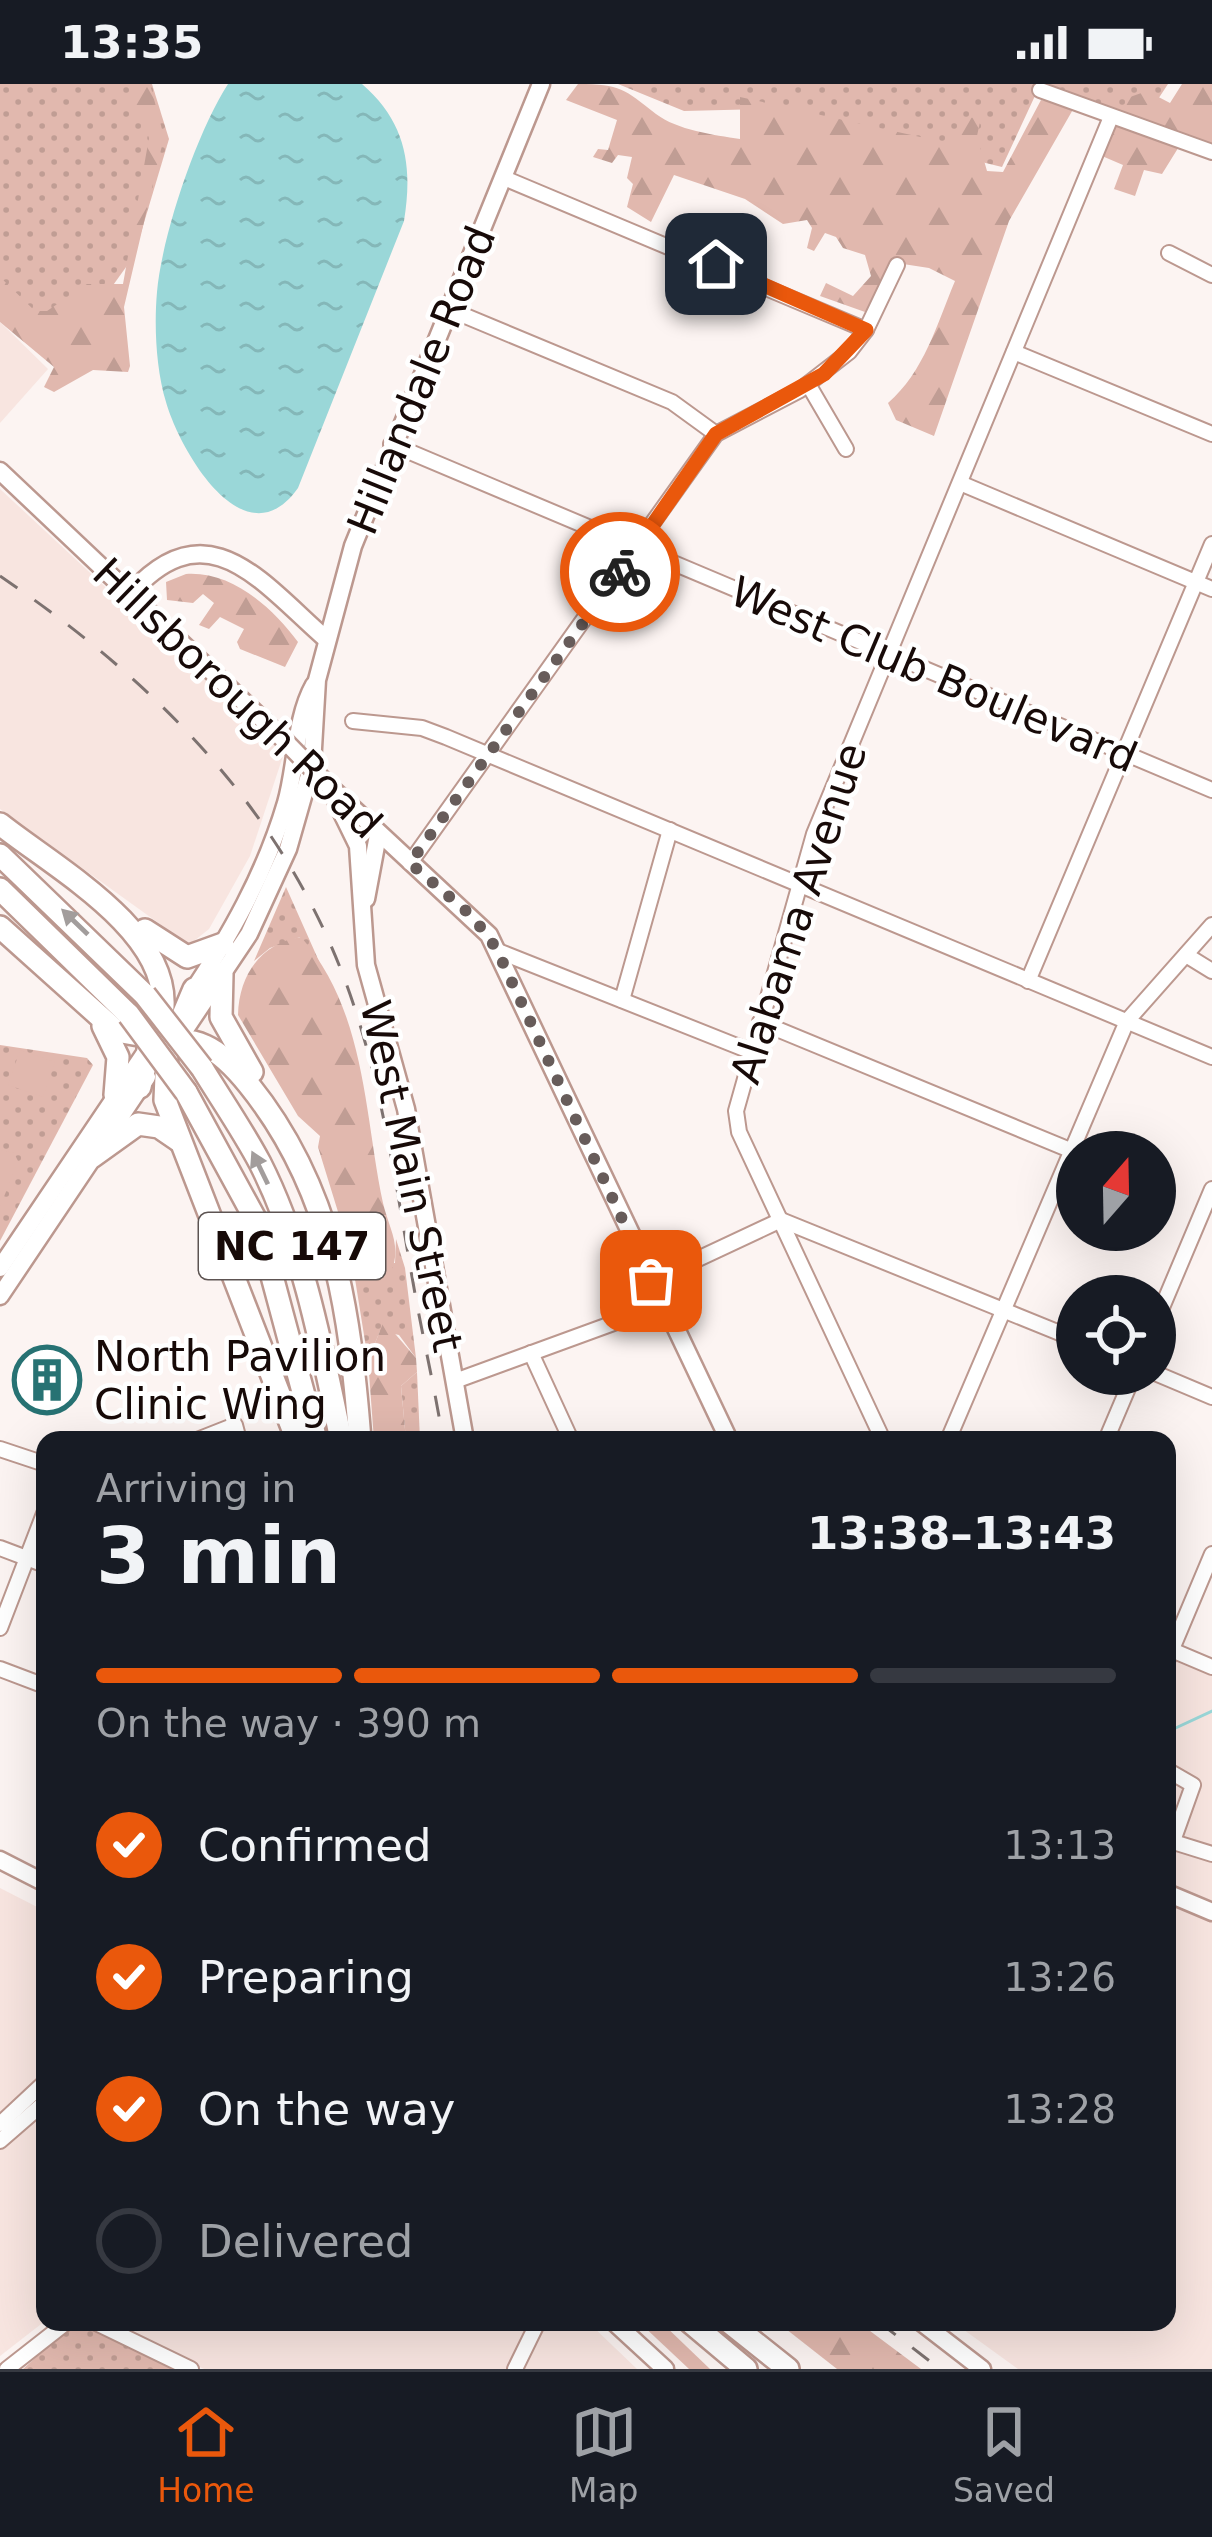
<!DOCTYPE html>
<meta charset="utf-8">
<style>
body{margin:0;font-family:"DejaVu Sans",sans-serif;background:#20242c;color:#f1f3f6;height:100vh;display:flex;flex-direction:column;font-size:45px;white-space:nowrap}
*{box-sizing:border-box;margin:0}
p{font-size:39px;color:#9ea1a6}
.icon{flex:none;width:66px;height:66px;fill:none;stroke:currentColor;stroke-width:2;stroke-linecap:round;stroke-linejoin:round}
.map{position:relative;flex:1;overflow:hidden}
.panel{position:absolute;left:36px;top:1347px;width:1140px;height:900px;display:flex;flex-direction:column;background:#171b24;border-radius:24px;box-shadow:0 12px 48px #0002}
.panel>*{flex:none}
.needle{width:78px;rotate:20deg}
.tools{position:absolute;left:1056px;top:1047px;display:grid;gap:24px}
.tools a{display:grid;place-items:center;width:120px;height:120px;border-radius:50%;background:#171b24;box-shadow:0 12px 48px #0002;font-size:60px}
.pin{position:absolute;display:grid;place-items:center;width:102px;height:102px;color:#fff;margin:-51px;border-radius:24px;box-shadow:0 6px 18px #0006}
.courier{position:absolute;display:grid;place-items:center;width:120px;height:120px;margin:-60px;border:9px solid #ea580c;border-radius:50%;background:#fff;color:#222;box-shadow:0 3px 15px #0007}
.headline em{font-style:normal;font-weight:800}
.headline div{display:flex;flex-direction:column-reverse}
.headline{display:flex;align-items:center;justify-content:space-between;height:204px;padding:0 60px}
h1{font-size:78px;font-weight:800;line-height:90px}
.bar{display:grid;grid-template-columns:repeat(4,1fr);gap:18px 12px;align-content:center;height:144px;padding:0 60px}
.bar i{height:15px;border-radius:9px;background:#363941}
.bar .active{background:#ea580c}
.bar p{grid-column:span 4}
ol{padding:0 60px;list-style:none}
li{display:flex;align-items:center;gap:36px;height:132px}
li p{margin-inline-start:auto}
li .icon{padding:12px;border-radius:50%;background:#ea580c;color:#fff;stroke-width:4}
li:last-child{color:#9ea1a6}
li i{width:66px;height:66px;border:6px solid #363941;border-radius:50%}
.status{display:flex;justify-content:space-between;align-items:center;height:84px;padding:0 60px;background:#171b24;direction:ltr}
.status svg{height:33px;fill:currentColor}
.dock{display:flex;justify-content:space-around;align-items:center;height:168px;border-top:3px solid #363941;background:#171b24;font-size:33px;color:#9ea1a6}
.dock a{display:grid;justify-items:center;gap:6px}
.dock .active{color:#ea580c}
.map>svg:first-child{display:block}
.built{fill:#f8e5e0}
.grass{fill:url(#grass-dots)}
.forest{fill:url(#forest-firs)}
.pitch{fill:#e1b8ae}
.water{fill:url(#water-ripples)}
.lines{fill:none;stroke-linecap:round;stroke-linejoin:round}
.stream{stroke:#9ad7d8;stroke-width:3}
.minor-casing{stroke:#bc988f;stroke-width:18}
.major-casing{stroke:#bc988f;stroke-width:21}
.highway-casing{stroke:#bc988f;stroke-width:26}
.minor{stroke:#fff;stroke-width:14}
.major{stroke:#fff;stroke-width:16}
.highway{stroke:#fff;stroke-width:21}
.rail{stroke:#7d7270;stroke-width:3;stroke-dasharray:21 21;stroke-linecap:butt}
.major-bridge-casing{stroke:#bc988f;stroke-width:21;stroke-linecap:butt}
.highway-bridge-casing{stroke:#bc988f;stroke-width:26;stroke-linecap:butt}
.major-bridge{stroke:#fff;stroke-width:16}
.highway-bridge{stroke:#fff;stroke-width:21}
.oneway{fill:#a29d9c}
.done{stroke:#675c5a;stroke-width:12;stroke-dasharray:0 21.6}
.route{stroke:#ea580c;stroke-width:15}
.labels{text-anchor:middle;stroke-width:9;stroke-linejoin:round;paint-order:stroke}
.shield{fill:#fff;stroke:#5d5452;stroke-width:3}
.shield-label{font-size:39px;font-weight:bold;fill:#170a08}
.street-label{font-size:42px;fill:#170a08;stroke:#fff}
.poi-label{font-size:42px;fill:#170a08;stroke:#fff;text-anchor:start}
</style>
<div class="status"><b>13:35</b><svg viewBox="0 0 49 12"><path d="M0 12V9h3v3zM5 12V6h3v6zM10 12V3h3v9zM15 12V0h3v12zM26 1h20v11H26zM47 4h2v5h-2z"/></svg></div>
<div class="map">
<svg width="1212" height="2285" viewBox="0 0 1212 2285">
<defs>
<pattern id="grass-dots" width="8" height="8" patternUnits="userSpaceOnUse" patternTransform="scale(3)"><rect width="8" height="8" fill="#e1b8ae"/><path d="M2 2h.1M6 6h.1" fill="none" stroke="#c09d94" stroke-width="1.8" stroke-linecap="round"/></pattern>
<pattern id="forest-firs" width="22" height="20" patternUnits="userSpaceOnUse" patternTransform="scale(3)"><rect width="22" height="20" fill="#e1b8ae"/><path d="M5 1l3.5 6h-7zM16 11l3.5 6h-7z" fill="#c09d94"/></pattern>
<pattern id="water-ripples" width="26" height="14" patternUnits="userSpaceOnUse" patternTransform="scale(3)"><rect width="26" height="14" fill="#9ad7d8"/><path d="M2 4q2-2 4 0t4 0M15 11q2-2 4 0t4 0" fill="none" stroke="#84b7b8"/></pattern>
</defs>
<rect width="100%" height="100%" fill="#fcf4f2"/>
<!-- built -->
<g class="built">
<polygon points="0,238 48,285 0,339"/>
<polygon points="0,405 284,669 250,772 209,845 189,861 0,725"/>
<polygon points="1167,1563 1212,1582 1212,2285 1018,2285 953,2238 1167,2238"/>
<polygon points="0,1804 45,1827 45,2237 0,2272"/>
<polygon points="103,2238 588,2238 637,2285 204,2285"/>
</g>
<!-- grass -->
<g class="grass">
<polygon points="0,0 152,0 169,55 134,172 106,211 32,239 0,210"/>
<polygon points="618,0 1168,0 1143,38 1040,1 1002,83 765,25 684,27"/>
<polygon points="286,803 326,893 300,853 270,864 254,877"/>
<polygon points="0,961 87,974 93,981 0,1157"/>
<polygon points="396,1155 405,1184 416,1274 399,1251 380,1247 368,1276 351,1170 365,1180 395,1179"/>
<polygon points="417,1288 420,1356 406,1356 401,1302"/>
<polygon points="75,2238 86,2238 179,2285 23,2285"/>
</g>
<!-- forest -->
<g class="forest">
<polygon points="127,0 150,0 164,53 124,223 130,282 128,288 93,286 54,308 44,303 54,283 0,238 0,193 35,227 47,227 87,200 123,200 149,54"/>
<path d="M578,0C621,0 624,5 656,30C677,46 714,51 740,55V13L952,60L966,34L981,33L977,52L987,87L1003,88L1041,16L1075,22L1009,137L934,352L896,336L888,319C924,288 937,240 955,197L929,184L903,180L865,228L820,212L826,199L853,212L871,192L865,171L843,164L836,153L825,149L814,167L807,164L812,144L807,136L783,140L745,115L674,91L651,138L627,123L633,100L627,94L632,73L618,71L612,79L593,73L598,65L608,66L617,36L566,16Z"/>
<polygon points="1182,0 1212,0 1212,64 1118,31 1130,13 1147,7 1170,19"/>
<polygon points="1115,37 1180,61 1162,90 1144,86 1135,112 1114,105 1123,81 1102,72"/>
<path d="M186,490C232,487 272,523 298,558L285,583L240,565L237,558L244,545L220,533L209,545L199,541L214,519L203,510L193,519L167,516L166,498Z"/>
<path d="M301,853C366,927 364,1029 383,1119C389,1145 403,1163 390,1190L351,1170L318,1063L320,1052L298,1032L238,931C239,891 261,859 301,853Z"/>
<polygon points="384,1237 416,1274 417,1288 401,1302 406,1356 374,1356 368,1276"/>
<polygon points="639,2238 661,2238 710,2285 689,2285"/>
<polygon points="777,2238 858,2238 921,2285 837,2285"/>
</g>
<!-- pitch -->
<g class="pitch">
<polygon points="20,966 55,978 43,1013 8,1001"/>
<polygon points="0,1066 14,1069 18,1077 0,1123"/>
</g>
<!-- water -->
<path class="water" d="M228,0H362C406,38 413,82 404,137L298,404C245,479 180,367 166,318C156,285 154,242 157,208C162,151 197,48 228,0Z"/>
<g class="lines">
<!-- stream -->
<polyline class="stream" points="1167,1648 1212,1627"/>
<defs>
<g id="minor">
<polyline points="1040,6 1212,68"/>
<polyline points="504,94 866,246"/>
<polyline points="1169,169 1212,191"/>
<polyline points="451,226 672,318 716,350"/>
<polyline points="1014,268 1212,350"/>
<polyline points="808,300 846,365"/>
<polyline points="391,360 1212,706"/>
<polyline points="960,399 1212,505"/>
<polyline points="353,637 422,644 446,653 1212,973"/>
<polyline points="410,779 716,350 800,306 849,268 866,246 897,181"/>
<polyline points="498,867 752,968"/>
<polyline points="1186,871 1212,887"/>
<polyline points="1028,897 1212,460"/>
<polyline points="622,916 670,746"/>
<polyline points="760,938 1070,1066"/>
<polyline points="651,1197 781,1136 1077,1256"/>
<polyline points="1155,1240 1212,1105"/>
<polyline points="531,1269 571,1356"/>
<polyline points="1155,1289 1212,1313"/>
<polyline points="455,1297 663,1221"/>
<polyline points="197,1356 235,1341 239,1356"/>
<polyline points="883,1356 739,1048 736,1027 814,750 1111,33"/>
<polyline points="948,1356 1127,937 1212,841"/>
<polyline points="1106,1356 1134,1290"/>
<polyline points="0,1365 45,1380"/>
<polyline points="0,1464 45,1481"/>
<polyline points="0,1544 45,1427"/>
<polyline points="1167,1564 1212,1583"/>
<polyline points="1167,1577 1212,1470"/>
<polyline points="0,1585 45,1602"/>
<polyline points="1167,1686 1193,1701 1173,1757"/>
<polyline points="1167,1756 1212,1770"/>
<polyline points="0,2040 45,1998"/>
<polyline points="0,2057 45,2018"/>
<polyline points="94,2238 191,2285"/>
<polyline points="7,2285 67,2238"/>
<polyline points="515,2285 538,2238"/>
</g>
<g id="major">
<polyline points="0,387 284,656"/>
<path d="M131,509C208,423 262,499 326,555"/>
<polyline points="329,702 489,851 729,1356"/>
<polyline points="337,719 358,762 366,881 406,1025 465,1356"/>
<polyline points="366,815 378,751"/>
<path d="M189,913C230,852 265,790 286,719C297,681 295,635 314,601"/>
<polyline points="182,950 249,850 288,765 312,681 317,596 353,462 541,0"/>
<polyline points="0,1184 147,966"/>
<polyline points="0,1212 147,993"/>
<polyline points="0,1776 45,1799"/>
<polyline points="1167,1809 1212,1828"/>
<polyline points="614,2238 665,2285"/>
<polyline points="921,2238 982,2285"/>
</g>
<g id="highway">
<path d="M0,740C54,783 167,845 163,922C161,951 144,975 140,1003"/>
<polyline points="0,771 145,911"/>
<polyline points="0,805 129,931"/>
<polyline points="0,843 116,947 156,954"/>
<polyline points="145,846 187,873 223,860"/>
<polyline points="222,890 221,933 252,988"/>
<polyline points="194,905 167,969 165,1016 297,1356"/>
<polyline points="103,942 118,973 115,1011"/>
<path d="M148,965C194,944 221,966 249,1001C333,1105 350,1227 360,1356"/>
<path d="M202,984C221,1015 243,1047 260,1079C303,1164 322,1264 341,1356"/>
<polyline points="186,1008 258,1140 316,1356"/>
<polyline points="92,1073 138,1040 159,1043 178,1056"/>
<polyline points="690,2238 746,2285"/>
<polyline points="729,2238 788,2285"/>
</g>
</defs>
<!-- minor casing -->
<use href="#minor" class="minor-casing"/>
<!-- major casing -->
<use href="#major" class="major-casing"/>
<!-- highway casing -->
<use href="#highway" class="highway-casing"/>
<!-- minor -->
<use href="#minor" class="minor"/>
<!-- major -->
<use href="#major" class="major"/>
<!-- highway -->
<use href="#highway" class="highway"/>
<!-- rail -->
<g class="rail">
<path d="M0,492C158,599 291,733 353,919C384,1011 397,1109 414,1204C423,1255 435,1305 443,1356"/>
<polyline points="879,2238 940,2285"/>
</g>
<defs>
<polyline id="major-bridge" points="284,656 329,702"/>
<g id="highway-bridge">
<polyline points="145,911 202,984"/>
<polyline points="129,931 186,1008"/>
</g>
</defs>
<!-- major-bridge casing -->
<use href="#major-bridge" class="major-bridge-casing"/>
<!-- highway-bridge casing -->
<use href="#highway-bridge" class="highway-bridge-casing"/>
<!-- major-bridge -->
<use href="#major-bridge" class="major-bridge"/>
<!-- highway-bridge -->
<use href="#highway-bridge" class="highway-bridge"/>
</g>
<!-- one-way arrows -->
<defs><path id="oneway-solid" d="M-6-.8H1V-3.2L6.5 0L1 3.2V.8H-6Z" transform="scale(3)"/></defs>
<g class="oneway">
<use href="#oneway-solid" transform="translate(75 838) rotate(-136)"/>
<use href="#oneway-solid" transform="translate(260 1084) rotate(-116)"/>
</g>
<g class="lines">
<!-- done -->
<polyline class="done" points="620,488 410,779 473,833 496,864 651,1197"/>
<!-- route -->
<polyline class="route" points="620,488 716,350 824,290 866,246 716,180"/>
</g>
<!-- icons -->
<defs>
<symbol id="building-ring" viewBox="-11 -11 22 22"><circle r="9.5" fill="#fff" stroke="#277273" stroke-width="1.5"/><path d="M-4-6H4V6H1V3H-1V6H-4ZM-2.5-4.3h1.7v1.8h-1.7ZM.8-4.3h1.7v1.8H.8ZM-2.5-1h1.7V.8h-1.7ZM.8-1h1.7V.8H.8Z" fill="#277273"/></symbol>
</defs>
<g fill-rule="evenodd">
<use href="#building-ring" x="9" y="1258" width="76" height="76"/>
</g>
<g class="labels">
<!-- shield labels -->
<rect class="shield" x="199" y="1129" width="186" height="66" rx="9"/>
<g class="shield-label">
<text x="292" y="1176">NC 147</text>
</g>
<!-- street labels -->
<g class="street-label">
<text transform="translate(421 296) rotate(-68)" y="15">Hillandale Road</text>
<text transform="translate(934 590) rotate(23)" y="15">West Club Boulevard</text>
<text transform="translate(238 614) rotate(44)" y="15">Hillsborough Road</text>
<text transform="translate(798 829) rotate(-72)" y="15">Alabama Avenue</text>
<text transform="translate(412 1092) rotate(78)" y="15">West Main Street</text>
</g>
<!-- poi labels -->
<g class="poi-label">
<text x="94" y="1287">North Pavilion<tspan x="94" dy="48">Clinic Wing</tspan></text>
</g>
</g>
</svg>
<div class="tools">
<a><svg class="needle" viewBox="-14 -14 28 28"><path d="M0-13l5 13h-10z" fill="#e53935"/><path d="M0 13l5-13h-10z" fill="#9ea1a6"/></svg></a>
<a><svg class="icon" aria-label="locate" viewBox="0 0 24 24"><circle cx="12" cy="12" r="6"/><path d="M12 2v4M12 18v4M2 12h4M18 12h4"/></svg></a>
</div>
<div class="pin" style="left:651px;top:1197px;background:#ea580c"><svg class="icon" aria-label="bag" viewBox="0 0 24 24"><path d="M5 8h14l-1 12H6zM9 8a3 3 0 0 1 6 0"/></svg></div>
<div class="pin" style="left:716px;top:180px;background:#1f2937"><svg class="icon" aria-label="home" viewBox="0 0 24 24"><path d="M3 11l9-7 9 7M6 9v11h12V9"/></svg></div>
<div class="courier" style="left:620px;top:488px"><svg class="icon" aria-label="bike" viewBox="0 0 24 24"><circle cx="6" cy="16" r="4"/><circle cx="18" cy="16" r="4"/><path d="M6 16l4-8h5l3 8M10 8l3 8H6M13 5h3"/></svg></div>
<section class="panel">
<div class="headline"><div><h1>3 min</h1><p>Arriving in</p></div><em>13:38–13:43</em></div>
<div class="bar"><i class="active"></i><i class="active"></i><i class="active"></i><i></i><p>On the way · 390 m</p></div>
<ol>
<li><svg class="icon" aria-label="check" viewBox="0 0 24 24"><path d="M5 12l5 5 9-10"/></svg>Confirmed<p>13:13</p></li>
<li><svg class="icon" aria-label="check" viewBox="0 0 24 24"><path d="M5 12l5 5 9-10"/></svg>Preparing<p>13:26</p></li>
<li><svg class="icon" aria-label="check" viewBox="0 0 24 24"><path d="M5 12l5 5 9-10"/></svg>On the way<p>13:28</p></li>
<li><i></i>Delivered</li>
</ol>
</section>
</div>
<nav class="dock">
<a class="active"><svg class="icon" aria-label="home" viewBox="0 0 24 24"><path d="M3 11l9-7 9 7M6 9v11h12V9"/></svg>Home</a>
<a><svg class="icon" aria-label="map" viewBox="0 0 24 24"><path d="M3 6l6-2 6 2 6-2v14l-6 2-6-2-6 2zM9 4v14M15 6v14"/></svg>Map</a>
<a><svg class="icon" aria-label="saved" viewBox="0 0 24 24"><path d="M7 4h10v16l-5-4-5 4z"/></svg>Saved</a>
</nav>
